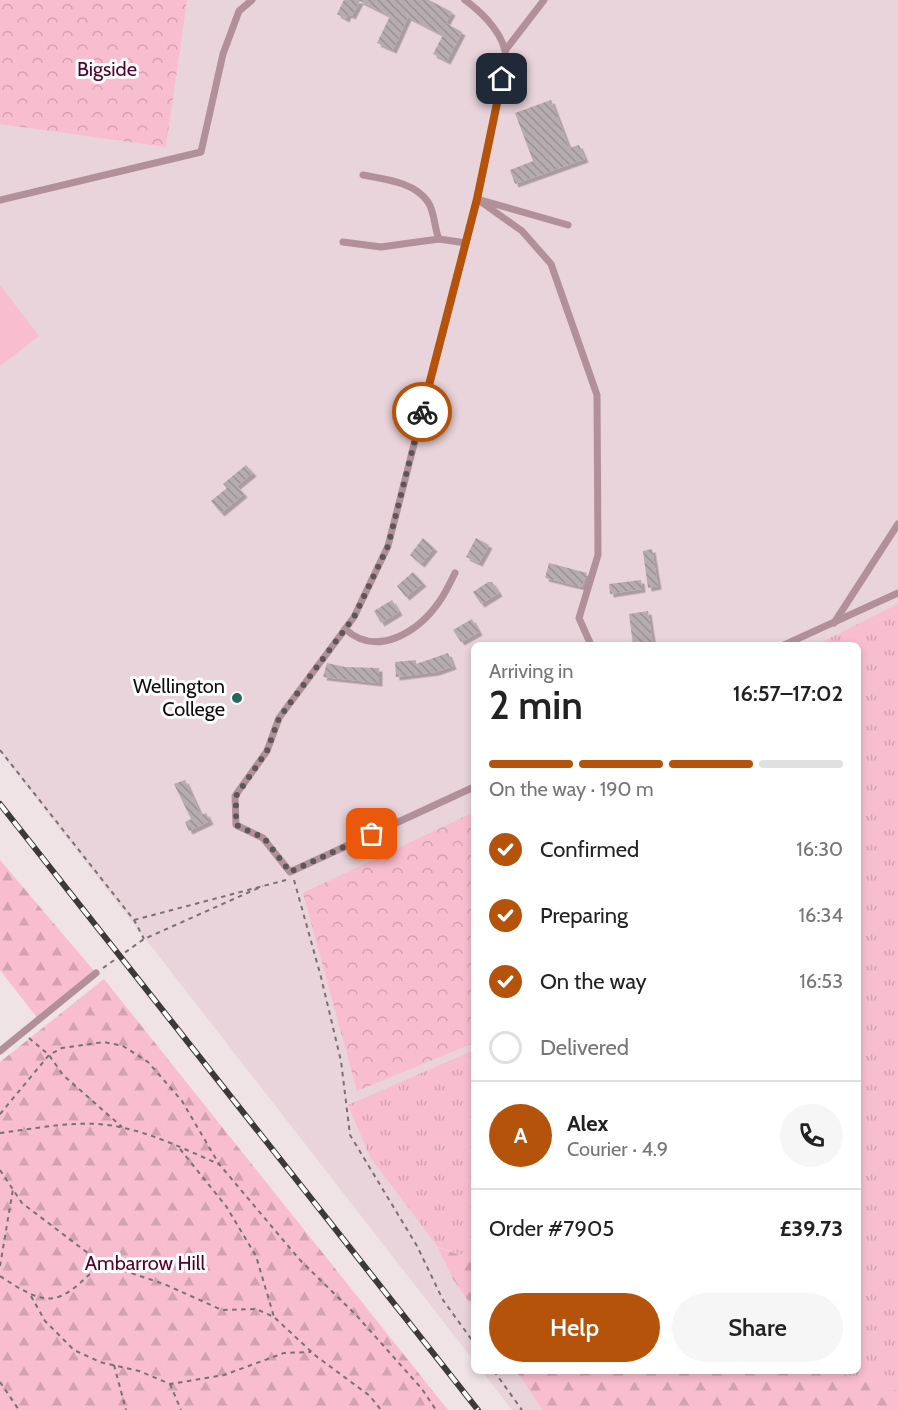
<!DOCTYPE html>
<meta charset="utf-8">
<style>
body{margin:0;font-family:Cabin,sans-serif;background:#f6f6f6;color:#222;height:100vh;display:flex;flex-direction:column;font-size:22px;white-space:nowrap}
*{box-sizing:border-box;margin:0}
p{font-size:20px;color:#767676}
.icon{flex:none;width:33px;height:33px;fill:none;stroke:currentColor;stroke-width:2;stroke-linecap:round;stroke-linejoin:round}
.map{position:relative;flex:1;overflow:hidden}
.sheet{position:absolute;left:471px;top:642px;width:390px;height:732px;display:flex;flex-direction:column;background:#fff;border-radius:9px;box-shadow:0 3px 9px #0003}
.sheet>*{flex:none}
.pin{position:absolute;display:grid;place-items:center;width:51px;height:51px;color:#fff;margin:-26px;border-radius:12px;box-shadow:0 3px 9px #0006}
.courier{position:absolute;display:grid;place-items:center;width:60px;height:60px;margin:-30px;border:4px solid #b45309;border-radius:50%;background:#fff;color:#222;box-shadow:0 2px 8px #0007}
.summary em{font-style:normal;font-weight:600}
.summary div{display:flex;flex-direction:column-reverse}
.summary{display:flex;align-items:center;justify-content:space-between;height:102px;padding:0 18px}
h1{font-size:39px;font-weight:600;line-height:45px}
.bar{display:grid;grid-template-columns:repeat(4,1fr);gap:9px 6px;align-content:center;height:72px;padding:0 18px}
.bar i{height:8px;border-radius:4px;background:#e0e0e0}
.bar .current{background:#b45309}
.bar p{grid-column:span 4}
.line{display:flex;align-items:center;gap:15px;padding:0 18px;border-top:2px solid #e0e0e0}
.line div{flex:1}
.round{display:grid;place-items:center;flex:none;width:63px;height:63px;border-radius:32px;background:#f6f6f6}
ol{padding:0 18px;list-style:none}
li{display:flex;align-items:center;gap:18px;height:66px}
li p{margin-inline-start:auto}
li .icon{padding:6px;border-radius:50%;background:#b45309;color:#fff;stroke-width:4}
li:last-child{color:#767676}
li i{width:33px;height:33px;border:3px solid #e0e0e0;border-radius:50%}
.cta{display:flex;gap:12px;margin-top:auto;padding:12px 18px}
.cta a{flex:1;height:69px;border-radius:36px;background:#b45309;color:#fff;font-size:24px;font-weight:600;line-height:69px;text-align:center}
.cta a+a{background:#f6f6f6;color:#222}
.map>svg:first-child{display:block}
.built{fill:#e8d4da}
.grass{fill:url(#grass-tufts)}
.forest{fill:url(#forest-firs)}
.park{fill:url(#park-crowns)}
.garden{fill:#f8becf}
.building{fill:url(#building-back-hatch);filter:url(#shadow)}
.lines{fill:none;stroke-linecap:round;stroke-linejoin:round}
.path{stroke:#787173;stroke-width:2;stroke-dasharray:4.5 4.5;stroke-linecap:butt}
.service{stroke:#b1909a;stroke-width:7}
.rail-casing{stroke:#3d3839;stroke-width:6}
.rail{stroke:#fff;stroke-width:4;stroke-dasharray:11;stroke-linecap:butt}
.done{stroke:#5d5758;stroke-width:6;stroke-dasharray:0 10.8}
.route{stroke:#b45309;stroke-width:8}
.poi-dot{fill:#24695c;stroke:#fff;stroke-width:2}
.labels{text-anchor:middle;stroke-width:6;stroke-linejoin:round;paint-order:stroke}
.park-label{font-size:20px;fill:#56002b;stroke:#fff}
.poi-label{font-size:20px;fill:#0e0b0c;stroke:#fff;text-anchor:end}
</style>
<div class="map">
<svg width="898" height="1410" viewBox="0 0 898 1410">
<defs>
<pattern id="grass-tufts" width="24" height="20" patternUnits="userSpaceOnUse" patternTransform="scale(1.5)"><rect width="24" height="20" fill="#f8becf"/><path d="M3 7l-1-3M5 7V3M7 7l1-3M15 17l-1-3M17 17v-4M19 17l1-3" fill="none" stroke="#d3a2b1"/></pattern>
<pattern id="forest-firs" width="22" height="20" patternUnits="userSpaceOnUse" patternTransform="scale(1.5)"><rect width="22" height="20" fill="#f8becf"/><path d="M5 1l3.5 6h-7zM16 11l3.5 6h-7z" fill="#d3a2b1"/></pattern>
<pattern id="park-crowns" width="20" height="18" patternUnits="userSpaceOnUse" patternTransform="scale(1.5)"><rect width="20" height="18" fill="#f8becf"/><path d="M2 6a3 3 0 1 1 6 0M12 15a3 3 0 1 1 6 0" fill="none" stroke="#d3a2b1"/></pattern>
<pattern id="building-back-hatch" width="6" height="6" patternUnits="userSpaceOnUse" patternTransform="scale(1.5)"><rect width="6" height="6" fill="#b6abae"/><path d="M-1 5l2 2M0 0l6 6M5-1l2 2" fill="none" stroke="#9b9294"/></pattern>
<filter id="shadow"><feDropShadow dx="3.5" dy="3.5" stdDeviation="0" flood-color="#0004"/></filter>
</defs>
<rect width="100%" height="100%" fill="#efe3e6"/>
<!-- built -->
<polygon class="built" points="0,0 898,0 898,1410 512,1410 482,1371 858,1371 858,645 474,645 474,1361 0,752"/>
<!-- grass -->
<g class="grass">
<polygon points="898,604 898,1391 834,1371 858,1371 858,645 816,645"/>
<polygon points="474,1050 474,1259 438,1247 370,1157 348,1105"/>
</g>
<!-- forest -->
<g class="forest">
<polygon points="0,860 95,972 38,1019 0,970"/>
<polygon points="104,979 448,1410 0,1410 0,1062"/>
<polygon points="438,1248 474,1259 474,1309 453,1279"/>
<polygon points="516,1371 834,1371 898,1391 898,1410 543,1410"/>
</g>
<!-- park -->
<g class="park">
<polygon points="0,0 187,0 166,147 0,124"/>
<polygon points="474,812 474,1043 357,1091 303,893"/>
</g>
<!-- garden -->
<polygon class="garden" points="0,285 39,336 0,366"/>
<!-- building -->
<g class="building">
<polygon points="344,0 429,0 452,12 446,23 462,32 447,61 433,54 443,35 408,17 393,50 377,43 390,16 360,1 352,16 348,14 346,19 337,14"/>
<polygon points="551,100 569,148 579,145 585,159 515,184 510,170 533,161 515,113"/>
<polygon points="246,465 253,473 237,486 244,494 221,513 211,501 227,488 223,484"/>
<polygon points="423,538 434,548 421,564 410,555"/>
<polygon points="476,538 489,545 479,563 466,557"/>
<polygon points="652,549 658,586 648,588 643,551"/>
<polygon points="549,563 587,573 582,587 545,578"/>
<polygon points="413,572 423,583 406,597 397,586"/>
<polygon points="641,580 642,589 610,594 609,584"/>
<polygon points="488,582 492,582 499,593 481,604 473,592"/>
<polygon points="392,600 399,612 381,623 374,611"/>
<polygon points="648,611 653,645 633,645 629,614"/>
<polygon points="472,619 479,632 461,642 453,630"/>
<polygon points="448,653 453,666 436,672 396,677 395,662 416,660 416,664"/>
<polygon points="327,663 345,667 379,668 379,683 323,677"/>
<polygon points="185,780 201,815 206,813 210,821 189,831 185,822 191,819 174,784"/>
</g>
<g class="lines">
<!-- path -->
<g class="path">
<polyline points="0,750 134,920 144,939"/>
<polyline points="294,880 321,977 341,1061 350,1135 417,1246 443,1300 474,1343"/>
<polyline points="134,920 286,880"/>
<polyline points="103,968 144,939 263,886"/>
<polyline points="29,1038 49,1055 63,1075 122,1127"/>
<polyline points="0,1114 49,1055 62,1048 104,1042 123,1046 148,1062 182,1101 219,1164 300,1260 357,1316 422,1389 436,1410"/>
<path d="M0,1133C40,1128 85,1118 124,1128C157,1135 188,1151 219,1164"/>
<polyline points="180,1149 226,1206 256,1256 274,1317"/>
<polyline points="0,1170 22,1203 101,1263 164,1284 222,1310 256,1309 274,1317 316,1356 370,1396 381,1410"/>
<polyline points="0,1266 13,1189"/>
<path d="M0,1276C51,1310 59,1305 101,1263"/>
<polyline points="31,1296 45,1321 74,1350 100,1362 139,1371 170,1384 224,1375 284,1353 311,1352"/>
<polyline points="114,1365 126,1410"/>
<polyline points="494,1371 522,1410"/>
<polyline points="0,1382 19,1410"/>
<polyline points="170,1384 181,1410"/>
</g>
<!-- service -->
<g class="service">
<path d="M465,0C484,14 507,37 506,61L477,199L388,546L354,617L279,718L267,751L235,796L236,825L263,838L290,872L474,787"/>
<polyline points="507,48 544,0"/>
<path d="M363,175C384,179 415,182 428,202C435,212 434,228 439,239"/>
<polyline points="0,200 201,152 223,54 239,11 252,0"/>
<polyline points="568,225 477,199 522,231 551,264 597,395 598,555 579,618 591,645"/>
<polyline points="343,242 381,247 439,239 466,243"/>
<polyline points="834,623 898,524"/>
<path d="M345,629C377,658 418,632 439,602C445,594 450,583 455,573"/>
<polyline points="784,645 898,593"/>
<polyline points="0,1051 96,973"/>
</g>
<defs>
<polyline id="rail" points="0,804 478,1410"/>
</defs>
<!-- rail casing -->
<use href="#rail" class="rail-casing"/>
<!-- rail -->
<use href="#rail" class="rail"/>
</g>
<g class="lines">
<!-- done -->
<polyline class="done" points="372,834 290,872 264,838 236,825 236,796 267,751 279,718 354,617 388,546 422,412"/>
<!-- route -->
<polyline class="route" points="422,412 477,199 502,79"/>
</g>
<!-- markers -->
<circle class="poi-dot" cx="237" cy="698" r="6"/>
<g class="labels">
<!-- park labels -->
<g class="park-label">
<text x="107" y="76">Bigside</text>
<text x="145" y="1270">Ambarrow Hill</text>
</g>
<!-- poi labels -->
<g class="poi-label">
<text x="225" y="693">Wellington<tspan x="225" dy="23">College</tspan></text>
</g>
</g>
</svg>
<div class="pin" style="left:372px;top:834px;background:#ea580c"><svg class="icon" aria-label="bag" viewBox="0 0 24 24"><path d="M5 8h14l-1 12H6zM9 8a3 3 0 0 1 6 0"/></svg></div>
<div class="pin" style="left:502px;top:79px;background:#1f2937"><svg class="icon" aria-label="home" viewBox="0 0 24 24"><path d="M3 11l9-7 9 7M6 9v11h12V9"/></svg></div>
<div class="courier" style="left:422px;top:412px"><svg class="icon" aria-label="bike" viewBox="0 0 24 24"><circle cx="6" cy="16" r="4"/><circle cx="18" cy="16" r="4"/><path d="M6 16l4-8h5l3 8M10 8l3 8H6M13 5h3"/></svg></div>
<section class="sheet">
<div class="summary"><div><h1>2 min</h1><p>Arriving in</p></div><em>16:57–17:02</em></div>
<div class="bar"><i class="current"></i><i class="current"></i><i class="current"></i><i></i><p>On the way · 190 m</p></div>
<ol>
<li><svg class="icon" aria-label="check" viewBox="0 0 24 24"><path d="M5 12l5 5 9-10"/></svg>Confirmed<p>16:30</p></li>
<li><svg class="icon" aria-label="check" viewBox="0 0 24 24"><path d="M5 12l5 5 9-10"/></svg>Preparing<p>16:34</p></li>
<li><svg class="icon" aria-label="check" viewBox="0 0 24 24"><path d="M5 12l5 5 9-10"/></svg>On the way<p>16:53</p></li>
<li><i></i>Delivered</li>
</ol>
<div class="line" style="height:108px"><b class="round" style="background:#b45309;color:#fff">A</b><div><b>Alex</b><p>Courier · 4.9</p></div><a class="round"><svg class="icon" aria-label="phone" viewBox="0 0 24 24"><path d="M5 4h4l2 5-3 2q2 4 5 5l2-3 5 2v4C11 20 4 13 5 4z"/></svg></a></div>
<div class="line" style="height:78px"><div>Order #7905</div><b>£39.73</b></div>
<div class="cta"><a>Help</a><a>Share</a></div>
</section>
</div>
